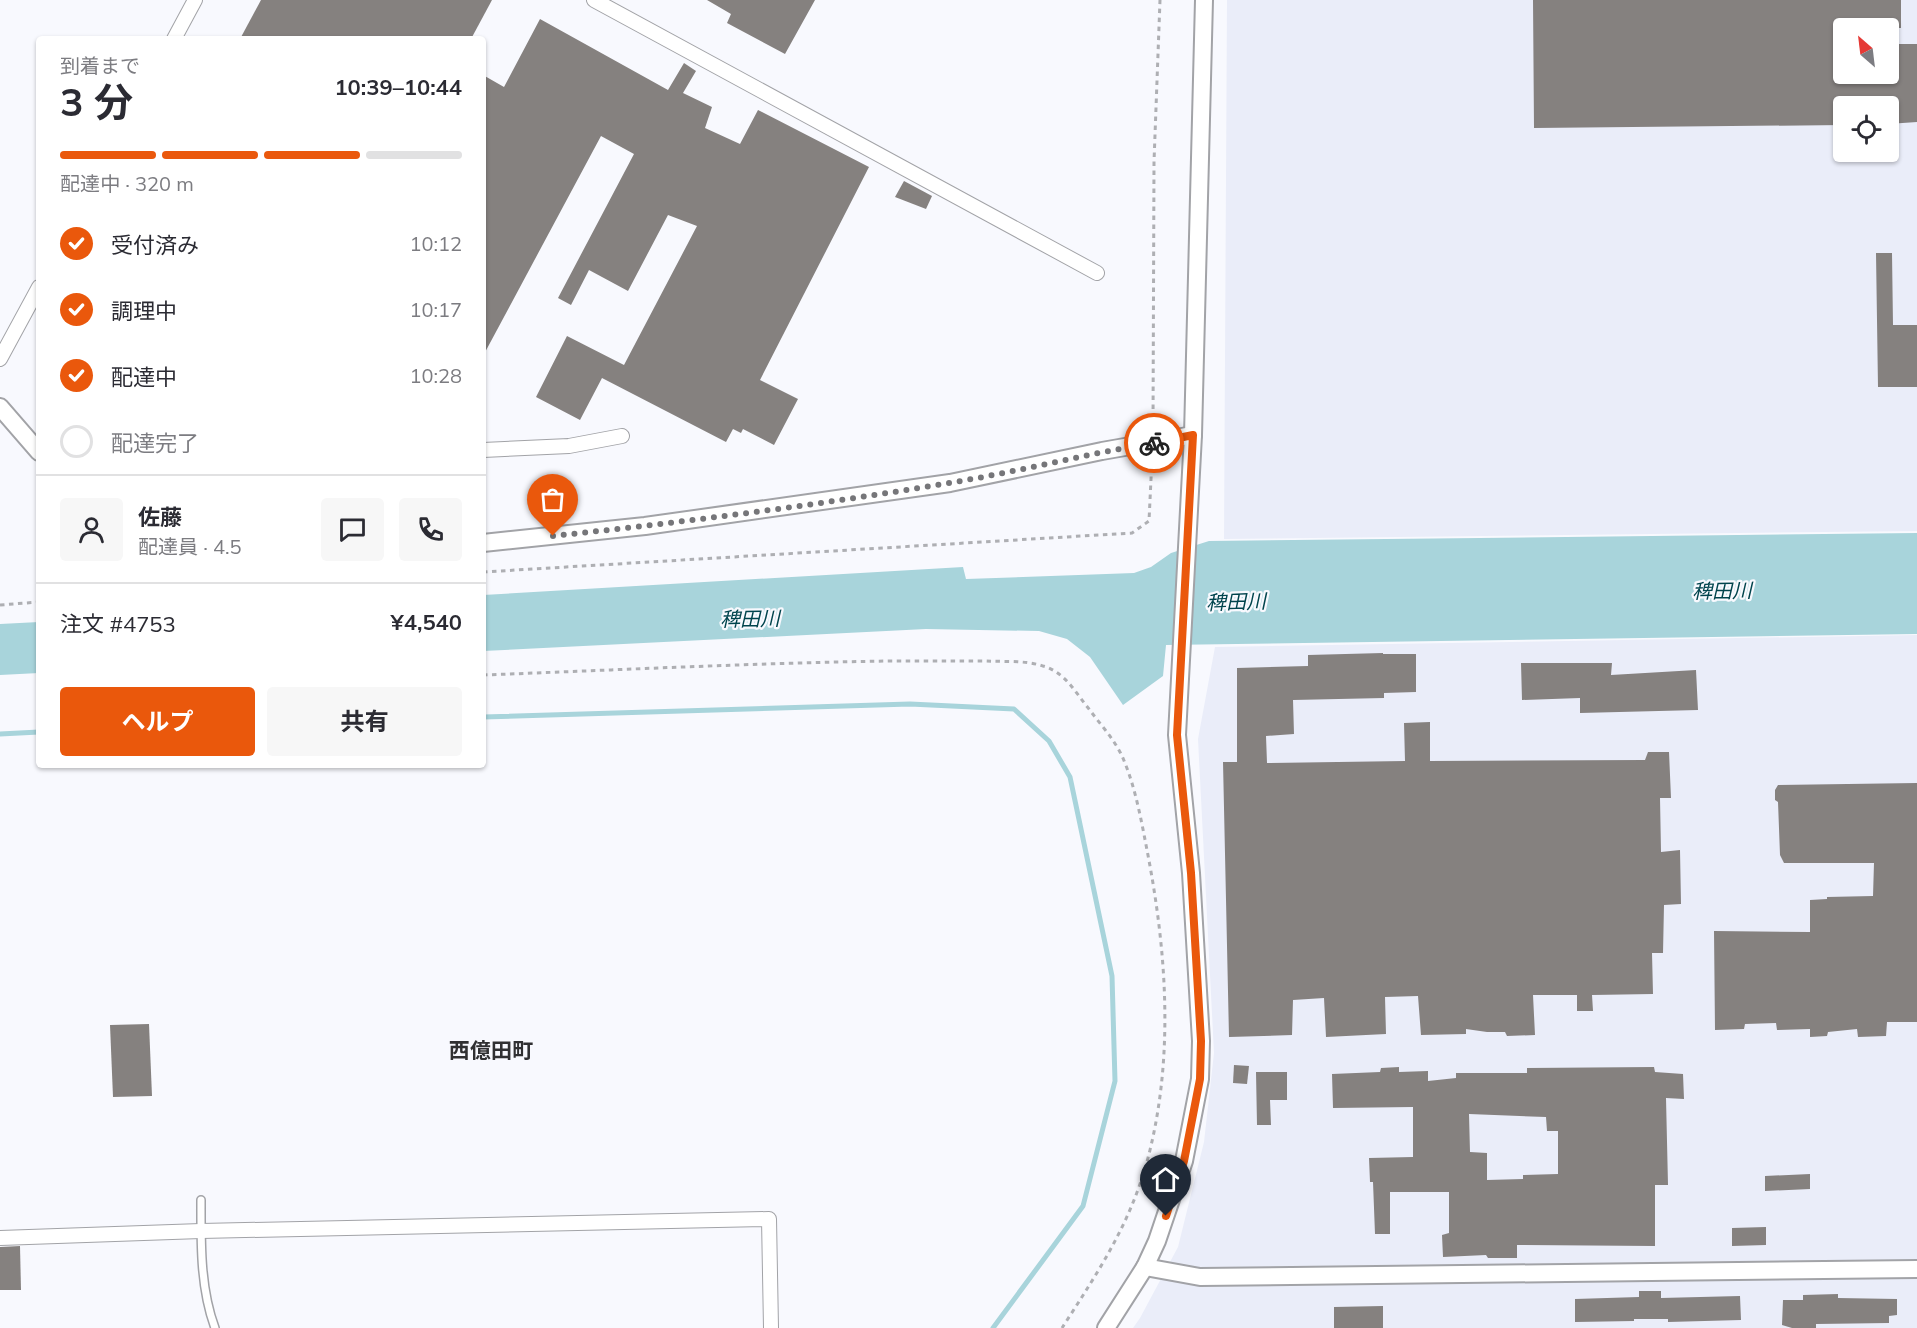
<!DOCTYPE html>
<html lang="ja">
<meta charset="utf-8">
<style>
body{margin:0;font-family:Mulish,"Noto Sans JP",sans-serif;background:#f7f7f7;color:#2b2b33;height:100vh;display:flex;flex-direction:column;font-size:22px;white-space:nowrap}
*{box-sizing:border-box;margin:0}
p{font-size:20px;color:#7c7c81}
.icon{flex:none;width:33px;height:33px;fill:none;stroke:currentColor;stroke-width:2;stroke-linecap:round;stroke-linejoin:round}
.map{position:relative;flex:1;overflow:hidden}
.details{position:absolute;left:36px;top:36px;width:450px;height:732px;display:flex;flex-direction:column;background:#fff;border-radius:6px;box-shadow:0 2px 4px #0004}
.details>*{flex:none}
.needle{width:39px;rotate:332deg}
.controls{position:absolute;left:1833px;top:18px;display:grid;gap:12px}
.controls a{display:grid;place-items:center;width:66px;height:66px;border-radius:6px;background:#fff;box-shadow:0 2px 4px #0004;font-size:30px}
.pin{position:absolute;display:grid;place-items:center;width:51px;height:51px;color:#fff;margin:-62px -26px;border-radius:50% 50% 50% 0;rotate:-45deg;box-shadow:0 0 6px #0007}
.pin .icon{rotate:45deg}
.courier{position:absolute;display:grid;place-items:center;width:60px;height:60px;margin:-30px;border:4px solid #ea580c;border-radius:50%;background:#fff;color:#222;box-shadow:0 2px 8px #0007}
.head em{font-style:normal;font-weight:700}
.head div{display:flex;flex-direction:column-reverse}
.head{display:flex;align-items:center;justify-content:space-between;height:102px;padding:0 24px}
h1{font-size:39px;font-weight:700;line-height:45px}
.bar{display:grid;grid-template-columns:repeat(4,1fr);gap:9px 6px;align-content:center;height:72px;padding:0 24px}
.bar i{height:8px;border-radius:4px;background:#e1e1e2}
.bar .selected{background:#ea580c}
.bar p{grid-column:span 4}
.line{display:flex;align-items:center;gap:15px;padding:0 24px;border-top:2px solid #e1e1e2}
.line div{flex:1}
.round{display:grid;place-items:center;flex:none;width:63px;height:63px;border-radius:6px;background:#f7f7f7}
ol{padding:0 24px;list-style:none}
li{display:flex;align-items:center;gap:18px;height:66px}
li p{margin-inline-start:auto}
li .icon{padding:6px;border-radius:50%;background:#ea580c;color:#fff;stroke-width:4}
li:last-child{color:#7c7c81}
li i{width:33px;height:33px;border:3px solid #e1e1e2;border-radius:50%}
.button{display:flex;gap:12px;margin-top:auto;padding:12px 24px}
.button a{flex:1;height:69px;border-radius:6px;background:#ea580c;color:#fff;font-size:24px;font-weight:700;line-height:69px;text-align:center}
.button a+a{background:#f7f7f7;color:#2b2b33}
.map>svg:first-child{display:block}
.built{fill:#eaedf9;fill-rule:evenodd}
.water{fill:#a8d4db}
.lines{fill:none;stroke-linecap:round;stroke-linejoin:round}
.stream{stroke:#a8d4db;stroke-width:5}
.building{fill:#85817f;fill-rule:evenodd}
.service-casing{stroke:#a2a3a7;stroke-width:10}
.minor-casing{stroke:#a2a3a7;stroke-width:16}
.tertiary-casing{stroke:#a2a3a7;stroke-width:20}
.path{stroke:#aeafb3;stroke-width:3;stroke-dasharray:4.5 4.5;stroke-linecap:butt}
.service{stroke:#fff;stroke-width:7}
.minor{stroke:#fff;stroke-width:14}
.tertiary{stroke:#fff;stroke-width:16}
.done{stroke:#767679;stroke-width:6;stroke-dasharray:0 10.8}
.route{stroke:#ea580c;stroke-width:8}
.labels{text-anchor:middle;stroke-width:4.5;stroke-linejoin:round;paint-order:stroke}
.water-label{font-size:20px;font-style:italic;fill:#00444d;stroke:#f8f9fe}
.quarter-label{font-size:21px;font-weight:bold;fill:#303032;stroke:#f8f9fe}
</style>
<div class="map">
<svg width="1917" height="1328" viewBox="0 0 1917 1328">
<rect width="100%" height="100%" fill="#f8f9fe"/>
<!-- built -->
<g class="built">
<path d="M1227,0H1917V531L1224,539ZM1844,28H1888V74H1844ZM1844,106H1888V152H1844Z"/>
<polygon points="1917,635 1917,1328 1133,1328 1140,1318 1178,1247 1204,1142 1214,1053 1198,739 1215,647"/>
</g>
<!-- water -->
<g class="water">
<polygon points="1917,533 1917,634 1166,645 1163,676 1123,705 1090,657 1067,639 1039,631 926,629 483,651 483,595 963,567 966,579 1134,573 1151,567 1171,553 1209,541"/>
<polygon points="39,622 39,673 0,675 0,624"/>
</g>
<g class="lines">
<!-- stream -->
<g class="stream">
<polyline points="483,717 910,704 1014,709 1049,741 1070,777 1112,976 1115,1081 1083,1206 993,1328"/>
<polyline points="0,734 39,732"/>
</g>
</g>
<!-- building -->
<g class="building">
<polygon points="261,0 492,0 471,39 240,39"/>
<polygon points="707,0 815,0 785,54 727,23 731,14"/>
<polygon points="1533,0 1901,0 1901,28 1844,28 1844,74 1888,74 1888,44 1917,44 1917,122 1888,124 1888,106 1844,106 1844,125 1534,128"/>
<polygon points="540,19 668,90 684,63 696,71 683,93 712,107 705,128 740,144 758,110 869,167 760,380 798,399 774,445 743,429 741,433 733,429 726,442 602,378 580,420 536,397 567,336 624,365 697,226 668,215 628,291 589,270 571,305 558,298 634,154 601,136 483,356 483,75 504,87"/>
<polygon points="904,181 932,196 926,209 895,197"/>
<polygon points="1876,253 1892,253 1893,325 1917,325 1917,387 1878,387"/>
<polygon points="1383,653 1383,654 1416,654 1416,692 1384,693 1384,698 1293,700 1294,734 1266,736 1267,763 1405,761 1404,723 1430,722 1430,761 1645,760 1648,752 1669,752 1671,798 1660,798 1661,852 1680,850 1681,904 1664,905 1663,953 1652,953 1653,994 1592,995 1593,1011 1577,1011 1577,995 1533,995 1535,1035 1507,1036 1505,1032 1487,1032 1466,1029 1466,1034 1421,1035 1418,996 1385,997 1386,1034 1326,1037 1324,998 1293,1000 1292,1035 1229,1037 1223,762 1237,762 1237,668 1308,666 1308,655"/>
<polygon points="1521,663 1612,663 1611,675 1696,670 1698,710 1580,713 1580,698 1522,700"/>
<polygon points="1917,783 1917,1022 1887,1022 1886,1036 1858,1037 1857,1029 1828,1032 1827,1036 1810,1037 1810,1029 1777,1030 1776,1023 1745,1024 1744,1029 1715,1030 1714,931 1810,932 1810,900 1827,899 1827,897 1873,896 1874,863 1784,863 1780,855 1778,802 1775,800 1775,790 1778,785"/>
<polygon points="149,1024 152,1096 113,1097 110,1025"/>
<polygon points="1234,1065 1249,1066 1247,1084 1233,1083"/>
<path d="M1399,1067V1072L1428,1071V1081L1456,1078V1073H1527V1068L1654,1067L1655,1072L1683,1074L1684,1099L1666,1098L1668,1185H1655V1246L1517,1245V1258H1488L1486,1255L1443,1257L1442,1235L1449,1233V1192H1390V1234H1375L1373,1182H1370L1369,1158L1413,1157V1107L1333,1108L1332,1074L1380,1072L1381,1068ZM1469,1114L1546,1117L1547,1131H1558V1174L1523,1175V1179L1487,1180V1153L1470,1152Z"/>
<polygon points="1256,1072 1287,1072 1287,1100 1270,1100 1271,1125 1257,1125"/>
<polygon points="1810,1174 1810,1189 1765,1191 1765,1176"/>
<polygon points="1766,1227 1766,1245 1732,1246 1732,1228"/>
<polygon points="20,1246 21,1290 0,1290 0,1247"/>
<polygon points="1639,1291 1661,1291 1661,1298 1740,1296 1741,1320 1668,1322 1668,1319 1634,1319 1634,1321 1575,1322 1575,1299 1639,1297"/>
<polygon points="1838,1294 1838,1298 1897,1299 1897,1315 1889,1316 1889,1323 1816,1324 1816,1328 1792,1328 1782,1325 1783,1300 1803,1300 1803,1295"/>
<polygon points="1383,1306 1383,1328 1334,1328 1334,1307"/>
</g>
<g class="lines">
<defs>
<path id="service" d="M201,1200C201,1242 200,1288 215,1328"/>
<g id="minor">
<polyline points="594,0 1097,273"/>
<polyline points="174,39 195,0"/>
<polyline points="0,359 39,287"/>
<polyline points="483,450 569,446 622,436"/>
<polyline points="0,1238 201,1231 769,1219 771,1328"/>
</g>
<g id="tertiary">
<polyline points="0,407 39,452"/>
<polyline points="483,543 645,526 950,483 1102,451 1193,435"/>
<polyline points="1145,1267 1200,1277 1917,1269"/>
<polyline points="1106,1328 1145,1267 1157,1241 1184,1161 1200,1079 1201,1041 1191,873 1177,735 1193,435 1204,0"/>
</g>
</defs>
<!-- service casing -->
<use href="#service" class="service-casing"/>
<!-- minor casing -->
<use href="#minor" class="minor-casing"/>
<!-- tertiary casing -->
<use href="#tertiary" class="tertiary-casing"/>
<!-- path -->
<g class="path">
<polyline points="1153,427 1154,162 1160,0"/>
<polyline points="483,572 1132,533 1149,521 1152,458"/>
<polyline points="0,605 39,602"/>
<path d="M483,675C618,670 754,663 889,661C921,661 953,661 986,661C1004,662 1025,660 1043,666C1065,672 1075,692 1089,709C1100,724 1114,739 1122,756C1135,785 1141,819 1147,850C1166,948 1174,1051 1150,1150C1133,1220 1100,1269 1062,1328"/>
</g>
<!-- service -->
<use href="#service" class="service"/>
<!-- minor -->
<use href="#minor" class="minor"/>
<!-- tertiary -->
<use href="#tertiary" class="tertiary"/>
</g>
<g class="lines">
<!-- done -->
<path class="done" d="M553,536C685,522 818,505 949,483C1017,472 1085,454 1154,443"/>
<!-- route -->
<polyline class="route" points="1154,443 1193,435 1177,735 1191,873 1201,1041 1200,1079 1184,1161 1166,1216"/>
</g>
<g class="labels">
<!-- water labels -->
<g class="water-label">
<text transform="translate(1722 591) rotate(-1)" y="7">稗田川</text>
<text transform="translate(1236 602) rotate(-2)" y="7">稗田川</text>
<text transform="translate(750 619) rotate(-1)" y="7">稗田川</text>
</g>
<!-- quarter labels -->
<g class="quarter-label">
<text x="491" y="1058">西億田町</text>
</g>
</g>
</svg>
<div class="controls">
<a><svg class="needle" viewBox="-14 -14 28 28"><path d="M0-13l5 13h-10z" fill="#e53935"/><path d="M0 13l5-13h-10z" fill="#7c7c81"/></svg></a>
<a><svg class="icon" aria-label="locate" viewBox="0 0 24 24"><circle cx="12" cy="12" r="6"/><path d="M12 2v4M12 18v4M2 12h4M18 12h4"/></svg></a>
</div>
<div class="pin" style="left:553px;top:536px;background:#ea580c"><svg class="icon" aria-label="bag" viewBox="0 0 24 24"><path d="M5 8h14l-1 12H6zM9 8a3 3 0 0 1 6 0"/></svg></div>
<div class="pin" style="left:1166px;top:1216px;background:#1f2937"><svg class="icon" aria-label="home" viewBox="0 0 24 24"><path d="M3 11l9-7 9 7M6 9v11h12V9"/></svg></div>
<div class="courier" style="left:1154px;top:443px"><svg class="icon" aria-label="bike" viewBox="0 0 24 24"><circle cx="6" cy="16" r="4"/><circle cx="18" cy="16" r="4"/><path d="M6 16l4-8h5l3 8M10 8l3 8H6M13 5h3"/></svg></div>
<section class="details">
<div class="head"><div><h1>3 分</h1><p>到着まで</p></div><em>10:39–10:44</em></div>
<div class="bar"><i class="selected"></i><i class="selected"></i><i class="selected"></i><i></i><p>配達中 · 320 m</p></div>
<ol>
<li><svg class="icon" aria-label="check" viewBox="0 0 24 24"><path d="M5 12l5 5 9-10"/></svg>受付済み<p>10:12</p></li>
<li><svg class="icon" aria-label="check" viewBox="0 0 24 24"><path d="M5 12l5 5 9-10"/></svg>調理中<p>10:17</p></li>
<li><svg class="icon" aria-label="check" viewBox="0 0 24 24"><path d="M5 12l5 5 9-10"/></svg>配達中<p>10:28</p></li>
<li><i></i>配達完了</li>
</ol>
<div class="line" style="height:108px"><a class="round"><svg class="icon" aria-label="person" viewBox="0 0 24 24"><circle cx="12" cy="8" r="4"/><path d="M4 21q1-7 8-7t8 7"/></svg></a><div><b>佐藤</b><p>配達員 · 4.5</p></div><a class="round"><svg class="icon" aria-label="chat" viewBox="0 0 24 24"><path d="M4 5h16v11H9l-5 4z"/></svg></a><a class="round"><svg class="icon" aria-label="phone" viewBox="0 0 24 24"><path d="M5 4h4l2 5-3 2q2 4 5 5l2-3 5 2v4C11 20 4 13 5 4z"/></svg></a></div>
<div class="line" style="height:78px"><div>注文 #4753</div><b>¥4,540</b></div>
<div class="button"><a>ヘルプ</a><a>共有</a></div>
</section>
</div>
